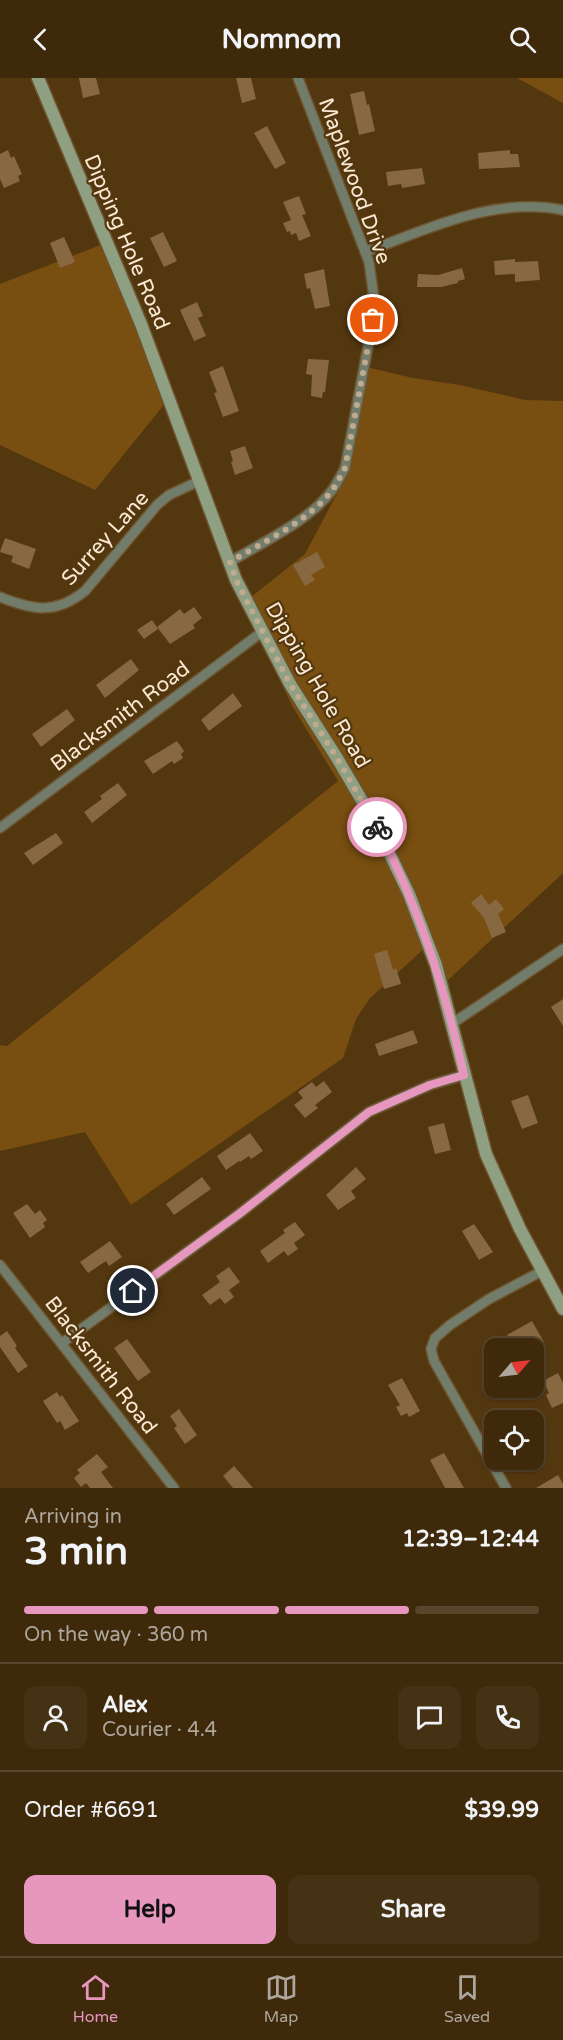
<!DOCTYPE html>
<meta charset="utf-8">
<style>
body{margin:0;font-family:"Varela Round",sans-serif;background:#453114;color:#f1f3f6;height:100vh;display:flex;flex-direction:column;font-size:22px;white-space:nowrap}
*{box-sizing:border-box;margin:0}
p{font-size:20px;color:#ada69d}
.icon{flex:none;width:33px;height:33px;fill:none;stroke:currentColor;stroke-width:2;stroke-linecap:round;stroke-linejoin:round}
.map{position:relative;height:1410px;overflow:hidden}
.side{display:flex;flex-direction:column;background:#3e290b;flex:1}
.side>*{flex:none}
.needle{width:39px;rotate:62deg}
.fabs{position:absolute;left:484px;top:1260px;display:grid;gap:12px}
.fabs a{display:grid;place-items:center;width:60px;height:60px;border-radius:12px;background:#3e290b;box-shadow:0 2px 4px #0004,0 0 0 2px #57452c;font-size:30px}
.pin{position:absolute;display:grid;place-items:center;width:51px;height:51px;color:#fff;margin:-26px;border:3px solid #fff;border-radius:50%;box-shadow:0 2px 6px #0007}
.courier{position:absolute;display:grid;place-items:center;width:60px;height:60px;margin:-30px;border:4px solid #e797bd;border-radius:50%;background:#fff;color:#222;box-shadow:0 2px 8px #0007}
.summary em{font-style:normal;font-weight:700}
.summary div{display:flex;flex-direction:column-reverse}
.summary{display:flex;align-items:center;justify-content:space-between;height:102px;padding:0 24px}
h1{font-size:39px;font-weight:700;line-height:45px}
.bar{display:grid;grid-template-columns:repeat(4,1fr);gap:9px 6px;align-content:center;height:72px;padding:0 24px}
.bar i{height:8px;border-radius:4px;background:#57452c}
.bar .active{background:#e797bd}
.bar p{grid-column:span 4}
.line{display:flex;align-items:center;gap:15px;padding:0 24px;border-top:2px solid #57452c}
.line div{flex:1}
.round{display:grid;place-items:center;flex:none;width:63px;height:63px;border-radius:12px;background:#453114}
.action{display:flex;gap:12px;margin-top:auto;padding:12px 24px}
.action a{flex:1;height:69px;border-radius:12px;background:#e797bd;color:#111;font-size:24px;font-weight:700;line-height:69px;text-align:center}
.action a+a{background:#453114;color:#f1f3f6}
header{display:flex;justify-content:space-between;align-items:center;height:78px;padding:0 24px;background:#3e290b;font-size:27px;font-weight:700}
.tabs{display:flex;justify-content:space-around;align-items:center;height:84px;border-top:2px solid #57452c;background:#3e290b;font-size:16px;color:#ada69d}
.tabs a{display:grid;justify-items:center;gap:3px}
.tabs .active{color:#e797bd}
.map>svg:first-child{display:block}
.green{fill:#794f11}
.building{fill:#876841}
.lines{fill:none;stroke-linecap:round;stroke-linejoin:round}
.minor-casing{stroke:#6e532f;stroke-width:12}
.secondary-casing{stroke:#6e532f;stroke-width:15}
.minor{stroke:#727c6a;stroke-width:9}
.secondary{stroke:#8f9f82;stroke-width:12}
.done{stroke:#c0ab8f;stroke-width:6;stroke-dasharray:0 10.8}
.route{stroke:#e797bd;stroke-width:8}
.labels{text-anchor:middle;stroke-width:4.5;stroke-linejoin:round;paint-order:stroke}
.street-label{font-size:21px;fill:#fbe9d4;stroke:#53370f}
</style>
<header><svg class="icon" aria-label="back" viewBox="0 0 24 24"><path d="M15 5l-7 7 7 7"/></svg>Nomnom<svg class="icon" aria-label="search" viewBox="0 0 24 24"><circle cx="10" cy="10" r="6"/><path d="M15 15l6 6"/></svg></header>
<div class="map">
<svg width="563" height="1410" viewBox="0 0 563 1410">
<rect width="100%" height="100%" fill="#53370f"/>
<!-- green -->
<g class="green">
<polygon points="517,0 563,0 563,25"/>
<polygon points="111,163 167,323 95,412 0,367 0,206"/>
<polygon points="366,289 413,300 460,307 525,322 563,323 563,795 448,902 428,867 370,920 356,941 343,980 131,1127 85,1054 0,1073 0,967 7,968 338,703 291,626 246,523 305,476 340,410"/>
</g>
<!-- building -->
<g class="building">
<polygon points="79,0 96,0 100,16 83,20"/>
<polygon points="236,0 251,0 256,21 242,25"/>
<polygon points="364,13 367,27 369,26 375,53 359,57 350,16"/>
<polygon points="267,48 286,85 275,91 254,55"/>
<polygon points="8,72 11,80 14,78 22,96 18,98 20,103 4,110 0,101 0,76"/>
<polygon points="510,72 510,76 518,76 520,89 479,91 478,75"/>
<polygon points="422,90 425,106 402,110 401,106 388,108 386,94"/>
<polygon points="299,118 306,136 302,137 311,158 299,163 296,155 291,157 290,153 287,154 283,145 291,142 283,124"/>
<polygon points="163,154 177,183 164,189 150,160"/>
<polygon points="64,159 75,184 60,190 50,165"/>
<polygon points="515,181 515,184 538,183 540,202 515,204 515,196 495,197 494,183"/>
<polygon points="462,190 465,201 458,203 458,205 441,209 417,209 418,196 438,197"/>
<polygon points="324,191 330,228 315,231 310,210 307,211 304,196"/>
<polygon points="197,224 203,238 198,240 206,258 194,263 180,232"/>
<polygon points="308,281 329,282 325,314 323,314 322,320 311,318 312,297 306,296"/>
<polygon points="223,288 239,333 223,339 214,315 217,314 209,294"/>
<polygon points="245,368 253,390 235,397 231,384 233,383 230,373"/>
<polygon points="5,460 36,471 29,491 11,484 13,478 0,474"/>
<polygon points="317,474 325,489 311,497 315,502 305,508 293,487"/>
<polygon points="194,529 202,540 193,547 195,550 170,566 157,549 180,531 184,536"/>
<polygon points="152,542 158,551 144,561 137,552"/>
<polygon points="131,581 139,592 105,620 96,607"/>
<polygon points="233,615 242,628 209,653 201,642"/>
<polygon points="67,631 75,642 41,669 32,656"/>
<polygon points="177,663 184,673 181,676 183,680 174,686 172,683 153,696 144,683"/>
<polygon points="118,705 127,717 92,745 84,734 102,721 100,718"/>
<polygon points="56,755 63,765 33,787 24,775"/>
<polygon points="481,816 489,827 496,821 504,831 498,836 506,854 492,860 484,840 471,825"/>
<polygon points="387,872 393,892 396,890 401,906 384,911 374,876"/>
<polygon points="563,921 563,948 551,929"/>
<polygon points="413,952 418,965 379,978 375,966"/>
<polygon points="324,1003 332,1014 315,1027 318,1030 305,1040 294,1027 303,1020 298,1014 312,1004 316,1009"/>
<polygon points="528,1017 538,1045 522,1051 511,1023"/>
<polygon points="444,1045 451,1072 435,1076 428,1049"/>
<polygon points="250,1055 263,1073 251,1081 249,1078 240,1084 239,1083 226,1092 217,1078"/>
<polygon points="356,1089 366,1101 351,1113 356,1120 338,1132 326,1117"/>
<polygon points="202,1099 211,1111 174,1137 166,1126"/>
<polygon points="27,1126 35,1136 40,1132 47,1142 43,1145 45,1149 30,1160 13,1135"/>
<polygon points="295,1144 305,1157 294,1165 298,1171 288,1178 284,1173 268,1185 260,1173 285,1155 283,1152"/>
<polygon points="474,1146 493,1174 479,1182 462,1153"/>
<polygon points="110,1163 122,1179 109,1188 106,1183 88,1195 80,1184"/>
<polygon points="229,1189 240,1204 229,1212 234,1219 225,1226 220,1220 210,1227 202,1217 220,1204 216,1198"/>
<polygon points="532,1243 544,1264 532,1270 525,1261 513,1268 507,1257"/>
<polygon points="7,1253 17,1268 15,1270 28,1288 18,1295 0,1269 0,1258"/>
<polygon points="127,1261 151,1294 138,1303 114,1270"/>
<polygon points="558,1295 563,1305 563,1325 552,1330 546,1317 549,1315 543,1303"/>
<polygon points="402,1300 420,1333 409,1339 407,1335 401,1338 396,1329 400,1327 388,1307"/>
<polygon points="57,1314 60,1319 62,1317 79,1343 65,1352 60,1343 57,1345 43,1323"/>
<polygon points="179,1331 197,1357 185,1366 174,1350 177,1348 170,1338"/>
<polygon points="444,1375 464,1410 445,1410 430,1382"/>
<polygon points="97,1376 108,1389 101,1394 113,1410 90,1410 86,1405 81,1409 74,1400 80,1395 77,1392"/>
<polygon points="234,1388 253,1410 233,1410 223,1398"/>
<polygon points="558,1397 563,1406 563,1410 536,1410"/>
</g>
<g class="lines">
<defs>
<g id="minor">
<path d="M365,174C428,151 494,118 563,132"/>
<path d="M230,484C263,464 311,442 333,411C338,404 341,397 345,390L373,242L374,220L369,184L298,0"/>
<path d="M0,519C33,532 55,537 85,513L157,427L169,417L199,403"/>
<polyline points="0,750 262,554"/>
<polyline points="453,945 563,871"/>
<polyline points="0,1187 174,1410"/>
<polyline points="62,1265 239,1136 369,1034 430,1007 464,997"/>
<polyline points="506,1410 434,1283 431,1271 435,1260 450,1247 489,1221 542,1193"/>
</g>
<polyline id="secondary" points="38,0 141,246 236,502 290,606 337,680 374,743 409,816 436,887 486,1076 520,1151 563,1231"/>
</defs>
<!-- minor casing -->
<use href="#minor" class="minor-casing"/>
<!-- secondary casing -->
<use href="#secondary" class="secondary-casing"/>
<!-- minor -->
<use href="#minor" class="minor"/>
<!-- secondary -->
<use href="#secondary" class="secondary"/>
</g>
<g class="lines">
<!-- done -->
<path class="done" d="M373,242L345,390C341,397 338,404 333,411C311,442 263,464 230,484L236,502L290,606L337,680L377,749"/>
<!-- route -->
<path class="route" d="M133,1213L239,1136L369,1034L430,1007L464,997C444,907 420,831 377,749"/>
</g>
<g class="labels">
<!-- street labels -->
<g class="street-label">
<text transform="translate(355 103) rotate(70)" y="7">Maplewood Drive</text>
<text transform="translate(127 164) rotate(67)" y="7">Dipping Hole Road</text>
<text transform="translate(105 460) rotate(-48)" y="7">Surrey Lane</text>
<text transform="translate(318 607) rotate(60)" y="7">Dipping Hole Road</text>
<text transform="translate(120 638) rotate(-37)" y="7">Blacksmith Road</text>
<text transform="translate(101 1287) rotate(52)" y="7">Blacksmith Road</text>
</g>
</g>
</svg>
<div class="fabs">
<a><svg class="needle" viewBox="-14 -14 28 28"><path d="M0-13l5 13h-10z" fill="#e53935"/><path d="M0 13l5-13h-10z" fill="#ada69d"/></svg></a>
<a><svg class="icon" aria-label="locate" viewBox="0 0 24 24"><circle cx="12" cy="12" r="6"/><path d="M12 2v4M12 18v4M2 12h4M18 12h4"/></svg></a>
</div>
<div class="pin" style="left:373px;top:242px;background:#ea580c"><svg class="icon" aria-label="bag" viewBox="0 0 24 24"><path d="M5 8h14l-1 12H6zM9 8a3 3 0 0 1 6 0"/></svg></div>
<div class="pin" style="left:133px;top:1213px;background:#1f2937"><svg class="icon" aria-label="home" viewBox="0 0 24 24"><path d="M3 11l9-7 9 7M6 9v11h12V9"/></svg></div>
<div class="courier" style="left:377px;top:749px"><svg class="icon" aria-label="bike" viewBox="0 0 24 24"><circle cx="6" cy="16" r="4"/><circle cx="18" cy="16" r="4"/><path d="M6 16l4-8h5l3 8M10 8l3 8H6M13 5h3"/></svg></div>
</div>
<section class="side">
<div class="summary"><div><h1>3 min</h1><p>Arriving in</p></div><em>12:39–12:44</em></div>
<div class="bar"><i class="active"></i><i class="active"></i><i class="active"></i><i></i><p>On the way · 360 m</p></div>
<div class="line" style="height:108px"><a class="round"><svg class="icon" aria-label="person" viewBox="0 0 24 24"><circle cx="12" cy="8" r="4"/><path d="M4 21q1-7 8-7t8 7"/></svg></a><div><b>Alex</b><p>Courier · 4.4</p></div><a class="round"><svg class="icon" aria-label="chat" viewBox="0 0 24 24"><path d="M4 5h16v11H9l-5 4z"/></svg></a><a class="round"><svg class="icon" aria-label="phone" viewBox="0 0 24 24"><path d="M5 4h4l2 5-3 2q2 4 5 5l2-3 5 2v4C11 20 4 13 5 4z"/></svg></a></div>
<div class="line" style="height:78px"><div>Order #6691</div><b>$39.99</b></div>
<div class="action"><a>Help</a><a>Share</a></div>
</section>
<nav class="tabs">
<a class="active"><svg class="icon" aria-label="home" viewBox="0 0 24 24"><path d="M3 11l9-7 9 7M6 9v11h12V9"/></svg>Home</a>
<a><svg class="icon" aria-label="map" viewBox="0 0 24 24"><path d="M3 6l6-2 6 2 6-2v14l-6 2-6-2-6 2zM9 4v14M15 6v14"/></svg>Map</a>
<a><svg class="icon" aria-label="saved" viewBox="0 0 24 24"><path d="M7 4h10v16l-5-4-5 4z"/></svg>Saved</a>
</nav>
